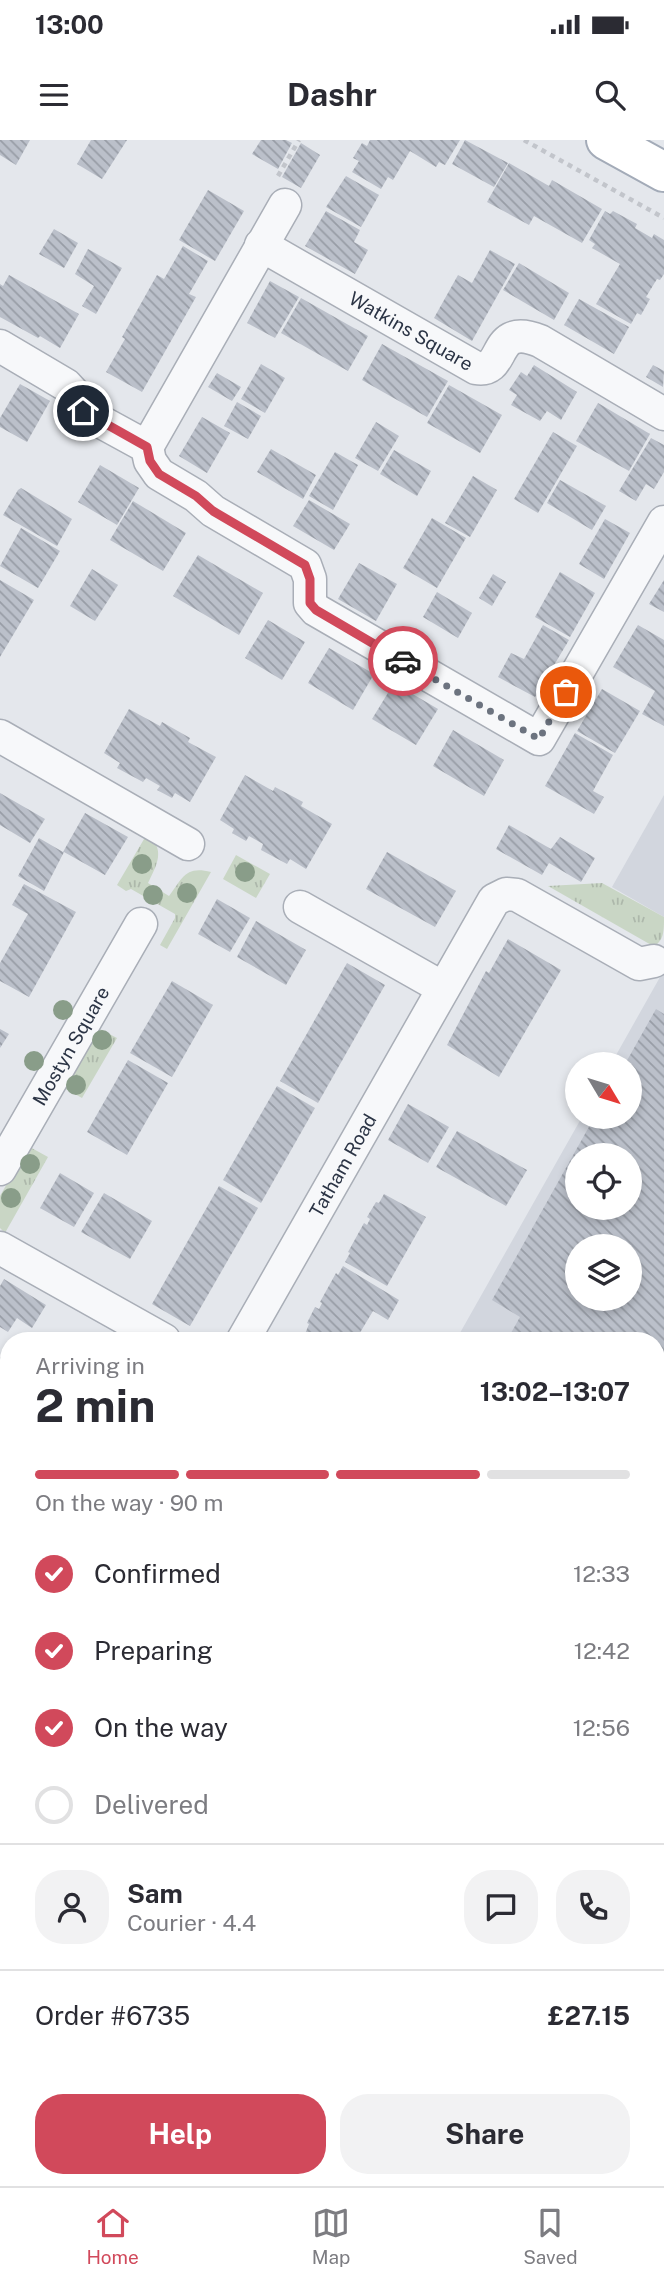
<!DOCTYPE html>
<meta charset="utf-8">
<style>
body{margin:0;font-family:"Public Sans",sans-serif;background:#f2f2f3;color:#2b2b33;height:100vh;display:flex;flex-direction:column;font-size:26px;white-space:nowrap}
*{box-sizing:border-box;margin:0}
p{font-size:23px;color:#7c7c81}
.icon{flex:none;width:38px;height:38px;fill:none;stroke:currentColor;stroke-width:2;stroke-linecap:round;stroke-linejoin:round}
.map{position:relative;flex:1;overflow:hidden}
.details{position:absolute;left:0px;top:1192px;width:665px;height:856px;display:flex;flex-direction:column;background:#fff;border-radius:28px 28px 0 0;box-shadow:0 4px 10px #0003}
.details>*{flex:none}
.needle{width:46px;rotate:128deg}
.controls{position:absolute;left:565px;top:912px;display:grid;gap:14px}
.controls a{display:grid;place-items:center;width:77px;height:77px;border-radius:50%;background:#fff;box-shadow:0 4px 10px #0003;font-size:35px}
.pin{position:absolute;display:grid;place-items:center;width:60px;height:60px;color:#fff;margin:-30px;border:4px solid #fff;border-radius:50%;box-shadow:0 2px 7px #0007}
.courier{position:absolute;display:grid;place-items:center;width:70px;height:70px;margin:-35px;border:5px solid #d1495b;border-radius:50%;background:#fff;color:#222;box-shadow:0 2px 9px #0007}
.overview em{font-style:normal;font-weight:700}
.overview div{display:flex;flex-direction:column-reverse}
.overview{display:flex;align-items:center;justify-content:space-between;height:119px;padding:0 35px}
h1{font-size:46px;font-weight:700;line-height:52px}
.bar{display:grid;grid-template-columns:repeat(4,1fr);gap:10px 7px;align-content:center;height:84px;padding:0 35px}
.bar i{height:9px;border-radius:5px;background:#e1e1e2}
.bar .on{background:#d1495b}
.bar p{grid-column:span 4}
.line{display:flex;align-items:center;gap:18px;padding:0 35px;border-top:2px solid #e1e1e2}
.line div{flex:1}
.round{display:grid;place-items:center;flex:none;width:74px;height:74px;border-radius:28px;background:#f2f2f3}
ol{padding:0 35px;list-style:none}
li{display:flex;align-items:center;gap:21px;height:77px}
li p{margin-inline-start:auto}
li .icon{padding:7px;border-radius:50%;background:#d1495b;color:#fff;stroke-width:4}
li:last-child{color:#7c7c81}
li i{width:38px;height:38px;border:4px solid #e1e1e2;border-radius:50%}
.primary-button{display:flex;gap:14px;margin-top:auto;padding:14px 35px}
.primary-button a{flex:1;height:80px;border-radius:28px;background:#d1495b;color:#fff;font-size:28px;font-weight:700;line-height:80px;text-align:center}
.primary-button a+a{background:#f2f2f3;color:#2b2b33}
.status{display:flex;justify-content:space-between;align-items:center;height:49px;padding:0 35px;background:#fff;direction:ltr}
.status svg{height:19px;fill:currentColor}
header{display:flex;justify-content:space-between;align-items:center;height:91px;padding:0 35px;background:#fff;font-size:32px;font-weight:700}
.tab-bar{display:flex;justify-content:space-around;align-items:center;height:98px;border-top:2px solid #e1e1e2;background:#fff;font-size:19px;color:#7c7c81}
.tab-bar a{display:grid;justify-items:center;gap:4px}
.tab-bar .on{color:#d1495b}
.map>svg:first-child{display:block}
.built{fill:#d2d6de;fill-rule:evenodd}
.grass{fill:url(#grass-tufts)}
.forest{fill:url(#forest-firs)}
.building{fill:url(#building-back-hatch);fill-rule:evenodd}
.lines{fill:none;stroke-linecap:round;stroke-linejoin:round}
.street-casing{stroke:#a9aeb7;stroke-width:35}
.primary-casing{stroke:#a3abb8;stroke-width:42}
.path{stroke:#c2c5cb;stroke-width:4.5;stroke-dasharray:5 5;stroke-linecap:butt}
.street{stroke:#f7f8fa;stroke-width:32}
.primary{stroke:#fff;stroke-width:38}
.tree{fill:#899d89}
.done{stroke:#6c737f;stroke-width:7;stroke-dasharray:0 12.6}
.route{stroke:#d1495b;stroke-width:9}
.labels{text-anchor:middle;stroke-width:5;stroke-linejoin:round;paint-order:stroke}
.street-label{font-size:19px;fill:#2b3445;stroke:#f4f6f9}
</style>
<div class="status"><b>13:00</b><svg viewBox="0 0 49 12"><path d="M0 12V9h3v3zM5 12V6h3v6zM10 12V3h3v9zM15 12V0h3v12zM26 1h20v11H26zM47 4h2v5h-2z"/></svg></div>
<header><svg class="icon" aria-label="menu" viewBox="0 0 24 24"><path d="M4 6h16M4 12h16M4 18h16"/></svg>Dashr<svg class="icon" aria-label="search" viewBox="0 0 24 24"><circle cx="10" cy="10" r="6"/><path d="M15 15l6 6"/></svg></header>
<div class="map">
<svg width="664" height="2046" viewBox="0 0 664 2046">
<defs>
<pattern id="grass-tufts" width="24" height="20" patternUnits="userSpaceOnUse" patternTransform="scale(1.75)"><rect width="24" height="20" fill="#c9d6c5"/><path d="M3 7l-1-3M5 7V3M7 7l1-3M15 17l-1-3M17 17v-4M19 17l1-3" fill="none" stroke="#adb8ab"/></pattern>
<pattern id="forest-firs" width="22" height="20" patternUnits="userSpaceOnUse" patternTransform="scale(1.75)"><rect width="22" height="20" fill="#c9d6c5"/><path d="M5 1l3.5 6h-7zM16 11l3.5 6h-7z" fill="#adb8ab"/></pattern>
<pattern id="building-back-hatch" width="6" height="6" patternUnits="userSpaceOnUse" patternTransform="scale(1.75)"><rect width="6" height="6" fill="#bbc0ca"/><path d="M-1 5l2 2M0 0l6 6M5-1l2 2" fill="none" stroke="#989da6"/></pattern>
</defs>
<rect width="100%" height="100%" fill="#e4e7ec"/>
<!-- built -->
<g class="built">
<polygon points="664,655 664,777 612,747"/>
<path d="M664,830V1367L656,1362V1200H456L582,977L630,976V924H611ZM578,1015H630V1068H578ZM578,1106H630V1158H578Z"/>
<polygon points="664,1493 664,1764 656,1765 656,1499"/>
</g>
<!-- grass -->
<g class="grass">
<path d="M147,694C166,709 157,725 148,743L169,756C182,739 185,725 211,732L167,809L160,805L175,778V774L131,749L126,751L117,745Z"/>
<polygon points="236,715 270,734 256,758 223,739"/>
<path d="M602,743L664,777C664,790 664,802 653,806L548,746Z"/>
<polygon points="96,887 117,898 82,958 62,947"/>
<polygon points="28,1006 48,1017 5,1093 0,1088 0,1056"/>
</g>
<!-- forest -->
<polygon class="forest" points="0,1620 9,1624 9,1677 0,1673"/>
<!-- building -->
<g class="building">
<polygon points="0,0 30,0 16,25 0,15"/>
<polygon points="91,0 127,0 102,39 77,24"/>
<polygon points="261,0 286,0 292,3 278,29 252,14"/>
<polygon points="370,0 460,0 445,25 439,22 436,27 410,11 393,40 388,37 381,49 352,32 359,21 353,18 362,3 367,6"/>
<polygon points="465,0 508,23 494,47 452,24"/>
<polygon points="301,3 320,15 301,48 282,37"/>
<polygon points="509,23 549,46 552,40 602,69 582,103 534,76 529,85 487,62"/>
<polygon points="346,36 379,55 361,87 326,67"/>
<polygon points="208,50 244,71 215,121 179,100"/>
<polygon points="326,71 360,90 354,102 368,110 355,134 305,106"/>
<polygon points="605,71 610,74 613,71 637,84 635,88 652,98 654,94 664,100 664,134 660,140 657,139 646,157 650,159 641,175 637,173 631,184 596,164 620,124 592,108 595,104 589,100"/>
<polygon points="54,89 78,103 64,128 39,114"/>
<polygon points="183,106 208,121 189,154 196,157 142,252 106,232 125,199 122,197 157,135 164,139"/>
<polygon points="88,109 122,128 96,174 82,166 94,146 75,134"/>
<polygon points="490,110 515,124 472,201 434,178 458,135 472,143"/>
<polygon points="519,123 569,153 554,180 503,150"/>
<polygon points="9,135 79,174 60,208 40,196 38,198 0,177 0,144 3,146"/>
<polygon points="270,141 299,157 275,198 247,183"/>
<polygon points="301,158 368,196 348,231 281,193"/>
<polygon points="579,159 629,187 614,214 564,185"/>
<polygon points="382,204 448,241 427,277 362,240"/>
<polygon points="261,224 285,238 265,273 241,259"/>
<polygon points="534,225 577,252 561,280 547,271 540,281 511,265 517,255 509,250 521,232 527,236"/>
<polygon points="653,225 664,231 663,247 646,237"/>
<polygon points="217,233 241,247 232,261 208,247"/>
<polygon points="20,244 50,261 27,302 0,287 0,278"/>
<polygon points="449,245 502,275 480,313 427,283"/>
<polygon points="237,262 261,276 248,299 224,286"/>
<polygon points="598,263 650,294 629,331 576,301"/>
<polygon points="202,277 230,293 207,333 179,316"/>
<polygon points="376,282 399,296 378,331 355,318"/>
<polygon points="553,292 577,306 538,373 514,359"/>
<polygon points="651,298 664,305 664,332 654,349 646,344 636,361 619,351"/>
<polygon points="271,309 316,335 303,359 257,332"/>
<polygon points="394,310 431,331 417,356 380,334"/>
<polygon points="335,312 358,325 333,370 309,356"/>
<polygon points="100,325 139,348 117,385 78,362"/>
<polygon points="473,336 497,350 470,397 445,383"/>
<polygon points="560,340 606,366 592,390 547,363"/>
<polygon points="21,348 72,379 57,406 3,375 18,350"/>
<polygon points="309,360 350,384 334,410 293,386"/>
<polygon points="133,361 186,393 163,431 110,400"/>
<polygon points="432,378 466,398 437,448 403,428"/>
<polygon points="605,379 630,393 604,439 579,424"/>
<polygon points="21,388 60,411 38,448 0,426"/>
<polygon points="198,415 263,453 239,495 173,456"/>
<polygon points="359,423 397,444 376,481 338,459"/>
<polygon points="92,429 118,445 95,481 70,466"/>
<polygon points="560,432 595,453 570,497 535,477"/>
<polygon points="493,434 506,442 492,466 479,458"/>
<polygon points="0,440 34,460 0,517"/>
<polygon points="664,440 664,472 649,464"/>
<polygon points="437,452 472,473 458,498 423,477"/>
<polygon points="268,480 305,502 282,540 245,518"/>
<polygon points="543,485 569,500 535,557 498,537 511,513 524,519"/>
<polygon points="638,485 664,500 664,586 642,574 655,551 613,527"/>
<polygon points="329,508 374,534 353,570 308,543"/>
<polygon points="394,543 438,569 416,605 372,579"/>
<polygon points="602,549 640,571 615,613 577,591"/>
<polygon points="129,569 160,586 162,582 190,598 188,602 216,617 190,662 175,653 172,658 157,650 160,646 146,638 143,642 117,628 120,623 104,613"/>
<polygon points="453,590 504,620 484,656 433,626"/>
<polygon points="575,593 613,615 593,651 604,657 594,674 545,646"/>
<polygon points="245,635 273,651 275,647 303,662 301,666 332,684 306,729 290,719 287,724 261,710 263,704 249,696 246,701 232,693 234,689 220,680"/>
<polygon points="0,653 45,679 30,703 0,685"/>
<polygon points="85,673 128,697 105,735 64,712 44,751 18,736 39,698 63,712"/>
<polygon points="509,685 551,709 560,697 595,718 581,742 549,723 542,735 496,709"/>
<polygon points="387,712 456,751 435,787 366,749"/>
<polygon points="24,744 76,772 29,857 0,841 0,823 28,774 12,765"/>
<polygon points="217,759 250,778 230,812 198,794"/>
<polygon points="256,781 306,810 286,845 237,817"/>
<polygon points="508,799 561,830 499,937 447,905 486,831 489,833"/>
<polygon points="347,823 385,845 318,963 280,941"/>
<polygon points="172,841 213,865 172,937 130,913"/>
<path d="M656,869L664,874V1317L656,1313V1200H507L520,1177L492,1160L595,976H630V924H625ZM578,1015H630V1068H578ZM578,1106H630V1158H578Z"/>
<polygon points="0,889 9,894 0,908"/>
<polygon points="128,920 168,943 127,1015 87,992"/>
<polygon points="277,946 315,968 261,1063 223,1040"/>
<polygon points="408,964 449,987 428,1023 388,1000"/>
<polygon points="457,991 527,1030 506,1066 436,1027"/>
<polygon points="60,1033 94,1053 74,1087 40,1068"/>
<polygon points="219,1046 258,1068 190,1186 152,1164"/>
<polygon points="104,1053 152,1081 130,1119 81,1092"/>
<polygon points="384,1054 426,1077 387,1146 345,1122 350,1113 348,1112 364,1083 367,1085 370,1079 367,1077 376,1062 379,1063"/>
<polygon points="343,1126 399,1160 388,1180 373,1171 358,1196 366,1200 316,1200 305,1194 309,1184 307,1183 315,1167 319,1169 322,1163 320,1162 336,1133 338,1135"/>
<polygon points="4,1139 46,1165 32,1188 17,1178 8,1192 0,1187 0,1146"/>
<polygon points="0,1217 9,1222 0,1236"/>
<polygon points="0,1493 9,1498 9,1548 0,1543"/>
</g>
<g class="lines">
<defs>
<g id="street">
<path id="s1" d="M261,105L476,228C508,234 490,181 540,201L664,274"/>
<polyline points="0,206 66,245 77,257 83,272 147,307 150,321 159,334 196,356 213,371 305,425 310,439 310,463 316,470 539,599 664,382"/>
<polyline points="147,307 285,65"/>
<polyline points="0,596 188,704"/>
<polyline points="300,767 443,848"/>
<path id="s2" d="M0,1029L141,784"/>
<polyline points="0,1108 164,1200"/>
<path id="s3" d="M243,1200L494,760L506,754L517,755L639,824L654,821"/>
<polyline points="656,1467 664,1461"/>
<polyline points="0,1581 9,1585"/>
</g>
<polyline id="primary" points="606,0 664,32"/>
</defs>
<!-- street casing -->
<use href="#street" class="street-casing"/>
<!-- primary casing -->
<use href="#primary" class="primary-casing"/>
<!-- path -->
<g class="path">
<polyline points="524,0 664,78"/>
<polyline points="278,36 299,0"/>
</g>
<!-- street -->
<use href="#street" class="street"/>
<!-- primary -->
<use href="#primary" class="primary"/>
</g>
<!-- trees -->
<g class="tree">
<circle cx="142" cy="724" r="10"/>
<circle cx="245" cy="732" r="10"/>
<circle cx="187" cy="753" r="10"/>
<circle cx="153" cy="755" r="10"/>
<circle cx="63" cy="870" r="10"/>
<circle cx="102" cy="900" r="10"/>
<circle cx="34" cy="921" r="10"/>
<circle cx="76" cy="945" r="10"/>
<circle cx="30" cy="1024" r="10"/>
<circle cx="11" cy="1058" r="10"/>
</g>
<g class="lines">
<!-- done -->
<polyline class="done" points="403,521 539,599 566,552"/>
<!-- route -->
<polyline class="route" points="83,271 147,307 150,321 159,334 196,356 213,371 305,425 310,439 310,463 316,470 403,521"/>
</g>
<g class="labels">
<!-- street labels -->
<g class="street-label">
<text dy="7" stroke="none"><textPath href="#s1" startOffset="173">Watkins Square</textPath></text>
<text dy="7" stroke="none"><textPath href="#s2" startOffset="142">Mostyn Square</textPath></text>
<text dy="7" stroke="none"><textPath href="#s3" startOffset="201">Tatham Road</textPath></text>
</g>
</g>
</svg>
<div class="controls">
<a><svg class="needle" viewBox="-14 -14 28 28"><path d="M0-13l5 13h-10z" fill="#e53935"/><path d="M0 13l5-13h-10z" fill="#7c7c81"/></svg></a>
<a><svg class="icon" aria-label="locate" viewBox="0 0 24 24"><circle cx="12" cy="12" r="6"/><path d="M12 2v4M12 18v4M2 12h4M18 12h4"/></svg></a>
<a><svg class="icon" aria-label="layers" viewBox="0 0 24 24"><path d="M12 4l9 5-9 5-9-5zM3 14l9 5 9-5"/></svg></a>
</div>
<div class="pin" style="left:566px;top:552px;background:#ea580c"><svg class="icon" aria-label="bag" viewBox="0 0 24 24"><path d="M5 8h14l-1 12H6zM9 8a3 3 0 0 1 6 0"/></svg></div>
<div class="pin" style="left:83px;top:271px;background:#1f2937"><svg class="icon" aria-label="home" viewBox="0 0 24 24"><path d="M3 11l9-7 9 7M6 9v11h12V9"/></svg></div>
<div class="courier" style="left:403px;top:521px"><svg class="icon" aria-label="car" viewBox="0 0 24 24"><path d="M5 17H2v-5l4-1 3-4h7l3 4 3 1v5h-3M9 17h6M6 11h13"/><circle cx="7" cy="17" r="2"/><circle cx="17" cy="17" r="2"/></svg></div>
<section class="details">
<div class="overview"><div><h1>2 min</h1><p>Arriving in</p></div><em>13:02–13:07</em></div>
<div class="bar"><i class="on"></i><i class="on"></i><i class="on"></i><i></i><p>On the way · 90 m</p></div>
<ol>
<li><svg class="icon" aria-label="check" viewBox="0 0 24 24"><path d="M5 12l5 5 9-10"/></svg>Confirmed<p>12:33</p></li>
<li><svg class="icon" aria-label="check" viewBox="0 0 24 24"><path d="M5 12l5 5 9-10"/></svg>Preparing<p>12:42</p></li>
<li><svg class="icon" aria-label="check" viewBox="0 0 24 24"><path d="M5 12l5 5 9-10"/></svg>On the way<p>12:56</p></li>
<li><i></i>Delivered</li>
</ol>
<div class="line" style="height:126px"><a class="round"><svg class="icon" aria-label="person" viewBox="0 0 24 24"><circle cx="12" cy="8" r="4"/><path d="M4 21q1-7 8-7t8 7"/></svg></a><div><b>Sam</b><p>Courier · 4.4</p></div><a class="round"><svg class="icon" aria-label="chat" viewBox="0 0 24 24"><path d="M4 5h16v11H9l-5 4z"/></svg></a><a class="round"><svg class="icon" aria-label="phone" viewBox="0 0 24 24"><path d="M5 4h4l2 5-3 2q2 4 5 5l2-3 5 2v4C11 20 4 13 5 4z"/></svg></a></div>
<div class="line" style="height:91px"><div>Order #6735</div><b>£27.15</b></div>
<div class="primary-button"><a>Help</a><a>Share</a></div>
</section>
</div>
<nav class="tab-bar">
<a class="on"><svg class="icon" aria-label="home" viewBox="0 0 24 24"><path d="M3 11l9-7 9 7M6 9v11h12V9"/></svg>Home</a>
<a><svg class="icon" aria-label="map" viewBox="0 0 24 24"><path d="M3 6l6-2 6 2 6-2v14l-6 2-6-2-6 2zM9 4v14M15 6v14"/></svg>Map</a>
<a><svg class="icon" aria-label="saved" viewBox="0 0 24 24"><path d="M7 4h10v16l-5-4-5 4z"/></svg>Saved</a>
</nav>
